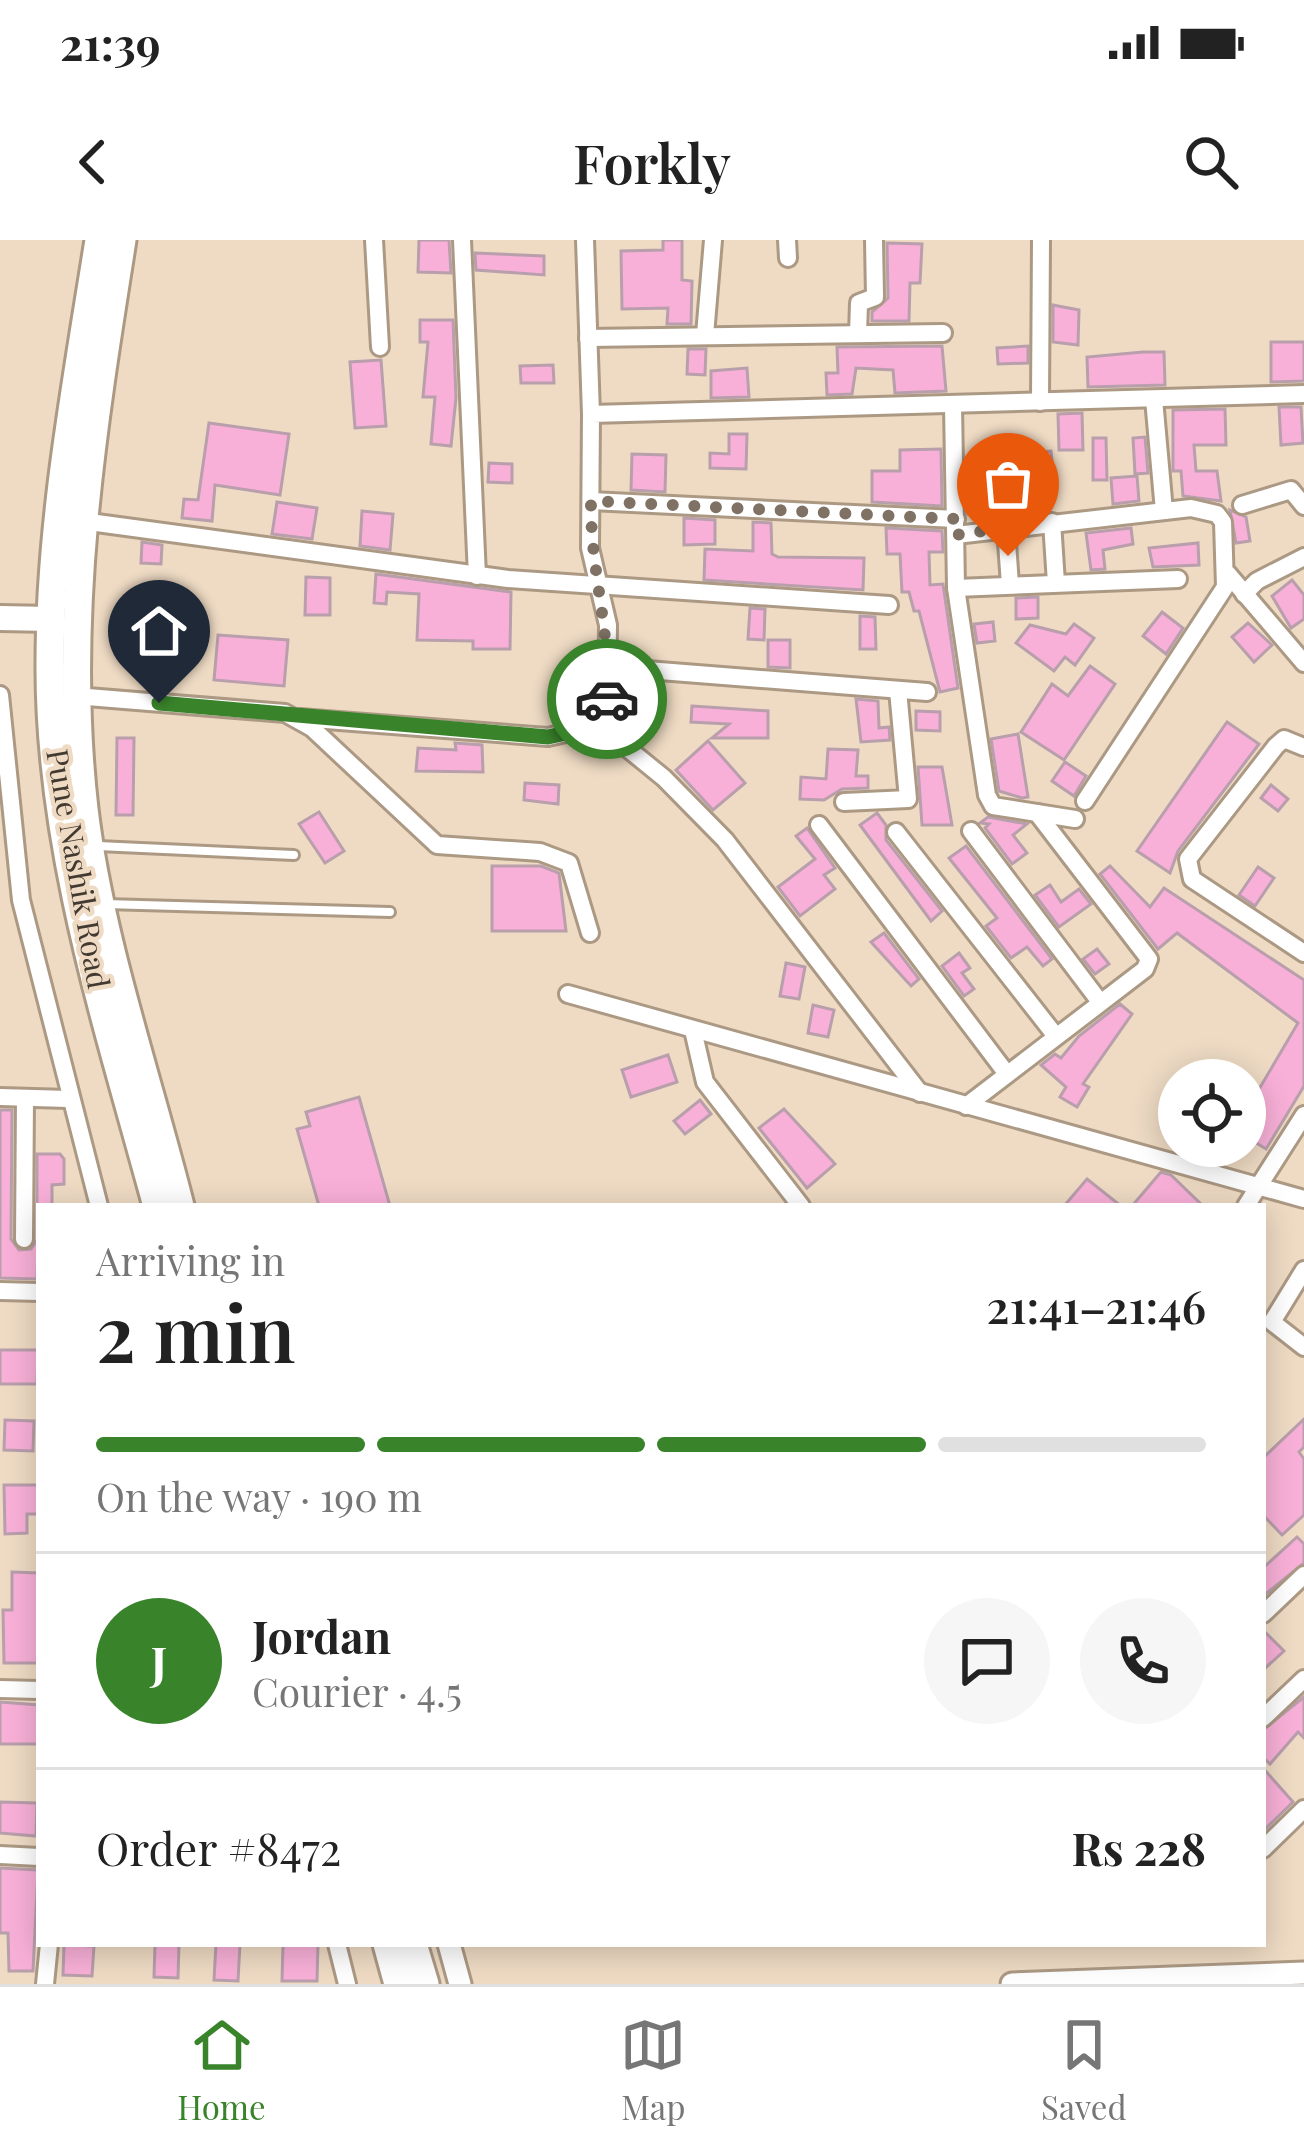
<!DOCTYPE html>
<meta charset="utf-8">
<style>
body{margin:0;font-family:"Playfair Display",serif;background:#f6f6f6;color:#222;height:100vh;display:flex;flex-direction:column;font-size:45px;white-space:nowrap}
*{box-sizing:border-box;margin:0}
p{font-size:39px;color:#767676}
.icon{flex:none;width:66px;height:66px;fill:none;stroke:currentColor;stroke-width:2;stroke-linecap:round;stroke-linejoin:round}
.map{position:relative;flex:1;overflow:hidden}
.sheet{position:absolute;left:36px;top:963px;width:1230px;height:744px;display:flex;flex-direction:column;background:#fff;border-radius:0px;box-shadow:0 6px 30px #0003}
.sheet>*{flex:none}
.buttons{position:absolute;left:1158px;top:819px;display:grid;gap:24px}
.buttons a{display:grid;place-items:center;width:108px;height:108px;border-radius:50%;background:#fff;box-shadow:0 6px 30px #0003;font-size:60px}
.pin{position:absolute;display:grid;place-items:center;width:102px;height:102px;color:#fff;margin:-123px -51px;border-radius:50% 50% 50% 0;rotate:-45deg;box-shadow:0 0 12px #0007}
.pin .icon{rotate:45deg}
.courier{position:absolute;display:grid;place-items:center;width:120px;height:120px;margin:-60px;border:9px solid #39832b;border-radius:50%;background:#fff;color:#222;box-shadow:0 3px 15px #0007}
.head em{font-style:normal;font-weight:600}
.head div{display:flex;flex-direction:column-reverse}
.head{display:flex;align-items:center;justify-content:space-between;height:204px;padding:0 60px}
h1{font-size:78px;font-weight:600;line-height:90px}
.bar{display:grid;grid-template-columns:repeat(4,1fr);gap:18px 12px;align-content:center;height:144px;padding:0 60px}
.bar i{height:15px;border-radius:9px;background:#e0e0e0}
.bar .active{background:#39832b}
.bar p{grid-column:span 4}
.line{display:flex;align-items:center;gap:30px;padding:0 60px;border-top:3px solid #e0e0e0}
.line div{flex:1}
.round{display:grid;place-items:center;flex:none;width:126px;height:126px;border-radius:63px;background:#f6f6f6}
.status{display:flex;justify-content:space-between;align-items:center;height:84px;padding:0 60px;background:#fff;direction:ltr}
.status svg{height:33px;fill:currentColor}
header{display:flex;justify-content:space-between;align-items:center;height:156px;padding:0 60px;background:#fff;font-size:54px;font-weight:600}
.tab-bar{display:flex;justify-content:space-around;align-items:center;height:168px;border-top:3px solid #e0e0e0;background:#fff;font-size:33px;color:#767676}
.tab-bar a{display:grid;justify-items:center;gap:6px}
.tab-bar .active{color:#39832b}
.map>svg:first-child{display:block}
.building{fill:#f9b0d8;stroke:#b99eac;stroke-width:3}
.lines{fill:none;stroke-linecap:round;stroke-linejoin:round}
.service-casing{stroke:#ac9984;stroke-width:14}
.minor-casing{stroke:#ac9984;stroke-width:22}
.tertiary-casing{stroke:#ac9984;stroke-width:27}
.secondary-casing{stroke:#ac9984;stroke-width:30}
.trunk-casing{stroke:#ac9984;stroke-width:33}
.service{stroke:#fff;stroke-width:8}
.minor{stroke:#fff;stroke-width:16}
.tertiary{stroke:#fff;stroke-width:21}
.secondary{stroke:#fff;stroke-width:24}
.trunk{stroke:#fff;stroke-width:27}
.done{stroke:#7f7264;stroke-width:12;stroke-dasharray:0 21.6}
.route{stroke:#39832b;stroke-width:15}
.labels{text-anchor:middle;stroke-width:9;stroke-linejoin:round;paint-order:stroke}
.street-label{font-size:30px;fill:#423a31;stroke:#efdbc4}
</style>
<div class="status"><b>21:39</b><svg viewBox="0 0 49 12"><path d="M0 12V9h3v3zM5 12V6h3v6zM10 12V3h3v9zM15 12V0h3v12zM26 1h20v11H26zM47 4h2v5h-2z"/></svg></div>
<header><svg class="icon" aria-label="back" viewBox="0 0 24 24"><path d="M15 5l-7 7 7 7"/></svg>Forkly<svg class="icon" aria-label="search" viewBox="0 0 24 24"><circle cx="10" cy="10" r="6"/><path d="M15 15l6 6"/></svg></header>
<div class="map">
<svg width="1304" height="1744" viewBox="0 0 1304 1744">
<rect width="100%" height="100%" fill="#efdbc4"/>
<!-- building -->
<g class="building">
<polygon points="419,0 449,0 451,33 418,32"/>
<polygon points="663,0 682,0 682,40 692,41 691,84 667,84 668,68 622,69 621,11 663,10"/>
<polygon points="887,3 922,4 920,43 910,43 909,81 872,81 872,72 888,58"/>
<polygon points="475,13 544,16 544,35 476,30"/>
<polygon points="1053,65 1079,70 1078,105 1053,102"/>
<polygon points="420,80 453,80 456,158 451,206 431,204 435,157 423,157 428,102 420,102"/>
<polygon points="1271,102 1304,102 1304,141 1271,142"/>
<polygon points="942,106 946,151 895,153 893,130 856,128 852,154 827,155 826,133 838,133 837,107"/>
<polygon points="1028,106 1028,123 998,124 997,108"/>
<polygon points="688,109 706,109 705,135 687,134"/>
<polygon points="1143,112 1164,112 1165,145 1088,147 1087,117"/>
<polygon points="381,120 386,186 355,188 350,122"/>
<polygon points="553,125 554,143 521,143 520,126"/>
<polygon points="747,128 749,157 711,158 711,131"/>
<polygon points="1279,167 1301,167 1303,203 1281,205"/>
<polygon points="1225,169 1226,205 1194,205 1196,231 1217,231 1221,261 1183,256 1181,231 1173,231 1173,170"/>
<polygon points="1082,173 1083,210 1059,210 1058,174"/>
<polygon points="209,183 289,194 280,255 215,245 212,281 182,278 184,259 198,260"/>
<polygon points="729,194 747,194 746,229 710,228 710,213 729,214"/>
<polygon points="1145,197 1148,233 1135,234 1133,198"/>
<polygon points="1093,198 1106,198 1107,240 1093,240"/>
<polygon points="941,209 942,266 872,262 872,231 900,231 900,210"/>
<polygon points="1051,211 1054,241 1007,245 1005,215"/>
<polygon points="632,214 666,215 665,252 631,250"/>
<polygon points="489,223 512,224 512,243 488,242"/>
<polygon points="1137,236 1139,261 1113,264 1111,238"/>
<polygon points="984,249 986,273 968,274 967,250"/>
<polygon points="277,262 317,268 312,299 272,294"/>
<polygon points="1230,270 1246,277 1250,301 1236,303"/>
<polygon points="362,271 393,274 390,310 360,306"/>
<polygon points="684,278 715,280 715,304 684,305"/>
<polygon points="753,282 771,283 772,314 778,317 864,318 863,350 704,340 705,309 753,311"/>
<polygon points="886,288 942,291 943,312 929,312 930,345 943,344 958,448 940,452 919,371 914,371 909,352 902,352 900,314 887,314"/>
<polygon points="1131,288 1133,304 1103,310 1105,329 1091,330 1086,293"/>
<polygon points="142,302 162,305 161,324 141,323"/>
<polygon points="1198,303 1199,325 1153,327 1149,308"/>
<polygon points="376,334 511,352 510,409 473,409 473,401 417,400 419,354 387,352 386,364 374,363"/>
<polygon points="306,337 330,338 330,375 305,375"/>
<polygon points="1292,340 1304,355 1304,379 1291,388 1272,356"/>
<polygon points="1038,357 1038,378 1016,379 1016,358"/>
<polygon points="750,368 765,369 764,400 748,399"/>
<polygon points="1162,372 1183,388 1166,414 1143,396"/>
<polygon points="860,376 875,377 876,409 860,409"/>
<polygon points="993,382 995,401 977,403 974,384"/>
<polygon points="1248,383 1272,405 1254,422 1232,397"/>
<polygon points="1074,384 1094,398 1075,425 1065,417 1054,431 1016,403 1030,385 1066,394"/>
<polygon points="218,395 288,400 284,446 214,440"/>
<polygon points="768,400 790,400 790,428 768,427"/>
<polygon points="1090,426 1115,444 1064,520 1021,492 1052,444 1068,456"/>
<polygon points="856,459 878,461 879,488 889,487 890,500 861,502"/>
<polygon points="692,466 768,471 768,498 712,498 729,484 691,482"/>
<polygon points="916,471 940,472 940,491 916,490"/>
<polygon points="1227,482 1259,504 1178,611 1170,633 1137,611"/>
<polygon points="1018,494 1028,557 1022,558 999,551 991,499"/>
<polygon points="117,498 134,498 133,575 116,575"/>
<polygon points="708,501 745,543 713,570 676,530"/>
<polygon points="455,503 482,505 483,532 416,531 418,508 456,510"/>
<polygon points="828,509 858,510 856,536 868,536 868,548 842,549 824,560 800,559 801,537 826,539"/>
<polygon points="1065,522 1086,536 1074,556 1052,541"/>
<polygon points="918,527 942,527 952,585 922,585"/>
<polygon points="525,543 559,545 558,564 524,560"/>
<polygon points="1271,545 1288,559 1278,571 1261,558"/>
<polygon points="319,572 344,611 325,623 299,584"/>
<polygon points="877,573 886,585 886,600 942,671 931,681 860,585"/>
<polygon points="988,577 1027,584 1013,595 1027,613 1012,624 985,588 989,584 980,583"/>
<polygon points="807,588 835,628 824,635 835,649 800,676 778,647 815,619 796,596"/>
<polygon points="966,606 1052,719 1043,726 1027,707 1011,718 986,686 997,678 949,618"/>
<polygon points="492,626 541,626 559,633 566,691 492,691"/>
<polygon points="1110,626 1150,667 1164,648 1304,740 1304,846 1266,909 1245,896 1245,873 1298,783 1177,693 1158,709 1100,634"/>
<polygon points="1258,627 1274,638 1255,666 1239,655"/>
<polygon points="1050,645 1061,662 1079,649 1091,664 1059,687 1035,655"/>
<polygon points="884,693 919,739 911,746 871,702"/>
<polygon points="1097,709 1109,724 1095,734 1083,719"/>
<polygon points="959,713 970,728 962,733 974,749 964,756 942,726"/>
<polygon points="786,723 805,727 799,759 780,756"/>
<polygon points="1120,764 1132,774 1083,844 1089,847 1077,867 1060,857 1066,847 1041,825 1055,814 1061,818 1079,796"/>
<polygon points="813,765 834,770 828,797 808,793"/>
<polygon points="668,815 677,842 631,857 622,830"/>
<polygon points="359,857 390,966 319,966 297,889 310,886 306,872"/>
<polygon points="700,860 711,874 685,894 674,881"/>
<polygon points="784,869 835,924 807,948 759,888"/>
<polygon points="0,870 12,870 11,999 19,1010 31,1009 37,1000 37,914 60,914 64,919 64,944 52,945 52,966 39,966 37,1039 0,1038"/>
<polygon points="1161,932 1171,935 1203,966 1132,966"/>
<polygon points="1087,939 1121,966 1064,966"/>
<polygon points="0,1110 38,1110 37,1144 0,1144"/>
<polygon points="1304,1179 1304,1207 1299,1212 1304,1219 1304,1275 1282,1295 1263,1275 1263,1218"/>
<polygon points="5,1180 34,1181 33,1211 4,1210"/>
<polygon points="4,1245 39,1245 39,1274 27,1274 27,1293 5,1294"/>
<polygon points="1297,1297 1304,1304 1304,1323 1263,1356 1263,1328"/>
<polygon points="12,1332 39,1333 39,1423 4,1423 3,1370 12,1370"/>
<polygon points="1263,1390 1284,1411 1263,1430"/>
<polygon points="1304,1457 1304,1498 1298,1492 1270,1524 1263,1517 1263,1490"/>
<polygon points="0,1462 39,1465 39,1504 0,1504"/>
<polygon points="1263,1528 1293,1562 1263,1591"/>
<polygon points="0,1562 37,1563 36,1596 0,1593"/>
<polygon points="0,1628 38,1630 33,1731 9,1731 8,1693 0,1693"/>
<polygon points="155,1704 179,1704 178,1738 154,1737"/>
<polygon points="216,1704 240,1704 238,1741 214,1740"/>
<polygon points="283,1704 318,1704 317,1741 282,1741"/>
<polygon points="64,1705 94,1706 92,1736 63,1735"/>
</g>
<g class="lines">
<defs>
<g id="service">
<polyline points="98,606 294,615"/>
<polyline points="105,664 390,672"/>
</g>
<g id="minor">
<polyline points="374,0 380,107"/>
<polyline points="462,0 477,336"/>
<polyline points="585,0 591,174"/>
<polyline points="787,0 788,18"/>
<polyline points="858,94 859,63 875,57 874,0"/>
<polyline points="705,95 713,0"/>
<polyline points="588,98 943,93"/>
<polyline points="1154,159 1164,271"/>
<polyline points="1040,162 1041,0"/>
<polyline points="953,165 956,348 987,555 993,566 1075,579"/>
<polyline points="591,261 956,279"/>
<polyline points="1242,265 1291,250 1304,266"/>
<polyline points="82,281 508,339 889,365"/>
<polyline points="1052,282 1056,343"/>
<polyline points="1006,288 1010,345"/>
<polyline points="956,295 1191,268 1217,274 1223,282 1225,347 1085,561"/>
<polyline points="1228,334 1304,423"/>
<polyline points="956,348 1178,339"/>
<polyline points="1244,354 1257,341 1304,317"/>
<polyline points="609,427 927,452"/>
<polyline points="0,455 21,660 99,966"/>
<polyline points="75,456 285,473 312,488 437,605 540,612 569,623 590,693"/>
<polyline points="300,478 548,497 610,483"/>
<polyline points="1304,507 1284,499 1276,506 1188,619 1192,639 1304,713"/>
<polyline points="844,562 908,559 898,450"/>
<polyline points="819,585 1007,834"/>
<polyline points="971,591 1100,762"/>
<polyline points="896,592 1055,795"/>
<polyline points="568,754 1304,959"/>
<polyline points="693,790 705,842 801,966"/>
<polyline points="920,853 725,600 664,538 616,499 607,462 608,385 590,308 591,174 1304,154"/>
<polyline points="0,857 68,859"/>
<polyline points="966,866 1145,729 1149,719 1037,573"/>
<polyline points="1246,966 1304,875"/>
<polyline points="24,999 25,858"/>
<polyline points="1304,1030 1272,1082 1304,1107"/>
<polyline points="0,1051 39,1052"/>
<polyline points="1263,1374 1304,1335"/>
<polyline points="0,1449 39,1450"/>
<polyline points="1263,1478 1304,1439"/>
<polyline points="1263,1609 1304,1569"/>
<polyline points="0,1615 39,1617"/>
<polyline points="337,1704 347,1744"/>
<polyline points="45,1744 49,1704"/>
</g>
<g id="tertiary">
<polyline points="449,1704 460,1744"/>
<polyline points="1012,1744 1304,1733"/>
</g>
<polyline id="secondary" points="0,378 51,379"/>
<g id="trunk">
<path d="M99,0C77,140 50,282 50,424C49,609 109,789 157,966"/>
<path d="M122,0C92,189 62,378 84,569C99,697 148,839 180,966"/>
<polyline points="387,1704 398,1744"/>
<polyline points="413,1704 425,1744"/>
</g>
</defs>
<!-- service casing -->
<use href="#service" class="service-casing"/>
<!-- minor casing -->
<use href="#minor" class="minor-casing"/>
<!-- tertiary casing -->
<use href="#tertiary" class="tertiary-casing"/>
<!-- secondary casing -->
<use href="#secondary" class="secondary-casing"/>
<!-- trunk casing -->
<use href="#trunk" class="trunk-casing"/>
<!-- service -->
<use href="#service" class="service"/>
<!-- minor -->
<use href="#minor" class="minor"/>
<!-- tertiary -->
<use href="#tertiary" class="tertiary"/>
<!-- secondary -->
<use href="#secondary" class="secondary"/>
<!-- trunk -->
<use href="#trunk" class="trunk"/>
</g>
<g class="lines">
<!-- done -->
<path class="done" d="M607,459C611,390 590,329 591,261L956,279V295L1006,288L1008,316"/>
<!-- route -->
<polyline class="route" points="159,463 548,497 610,483 607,459"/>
</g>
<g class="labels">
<!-- street labels -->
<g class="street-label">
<text transform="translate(77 629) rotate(80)" y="10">Pune Nashik Road</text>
</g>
</g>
</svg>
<div class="buttons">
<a><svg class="icon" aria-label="locate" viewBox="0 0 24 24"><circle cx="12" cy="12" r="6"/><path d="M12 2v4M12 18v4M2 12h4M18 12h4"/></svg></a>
</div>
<div class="pin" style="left:1008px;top:316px;background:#ea580c"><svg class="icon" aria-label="bag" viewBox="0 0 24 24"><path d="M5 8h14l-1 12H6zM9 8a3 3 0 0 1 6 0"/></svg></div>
<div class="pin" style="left:159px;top:463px;background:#1f2937"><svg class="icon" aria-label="home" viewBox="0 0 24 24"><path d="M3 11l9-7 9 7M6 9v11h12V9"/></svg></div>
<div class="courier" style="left:607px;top:459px"><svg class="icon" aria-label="car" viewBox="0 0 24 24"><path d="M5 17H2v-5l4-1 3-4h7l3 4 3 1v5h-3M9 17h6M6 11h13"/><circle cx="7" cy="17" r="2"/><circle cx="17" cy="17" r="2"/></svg></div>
<section class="sheet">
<div class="head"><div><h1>2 min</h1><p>Arriving in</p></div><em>21:41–21:46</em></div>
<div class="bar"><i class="active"></i><i class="active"></i><i class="active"></i><i></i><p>On the way · 190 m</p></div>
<div class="line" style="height:216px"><b class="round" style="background:#39832b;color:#fff">J</b><div><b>Jordan</b><p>Courier · 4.5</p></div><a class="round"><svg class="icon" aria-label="chat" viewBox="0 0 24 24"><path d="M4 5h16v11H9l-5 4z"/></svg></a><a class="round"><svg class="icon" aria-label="phone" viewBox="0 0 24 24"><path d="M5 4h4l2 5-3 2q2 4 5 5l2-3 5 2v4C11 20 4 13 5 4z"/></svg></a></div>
<div class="line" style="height:156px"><div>Order #8472</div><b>Rs 228</b></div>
</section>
</div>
<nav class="tab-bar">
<a class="active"><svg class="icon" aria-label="home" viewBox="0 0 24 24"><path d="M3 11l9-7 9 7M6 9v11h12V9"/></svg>Home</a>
<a><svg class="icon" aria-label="map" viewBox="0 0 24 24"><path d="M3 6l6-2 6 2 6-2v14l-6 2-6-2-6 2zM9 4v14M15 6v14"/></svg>Map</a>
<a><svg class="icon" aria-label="saved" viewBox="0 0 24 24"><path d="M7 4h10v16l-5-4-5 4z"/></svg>Saved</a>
</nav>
